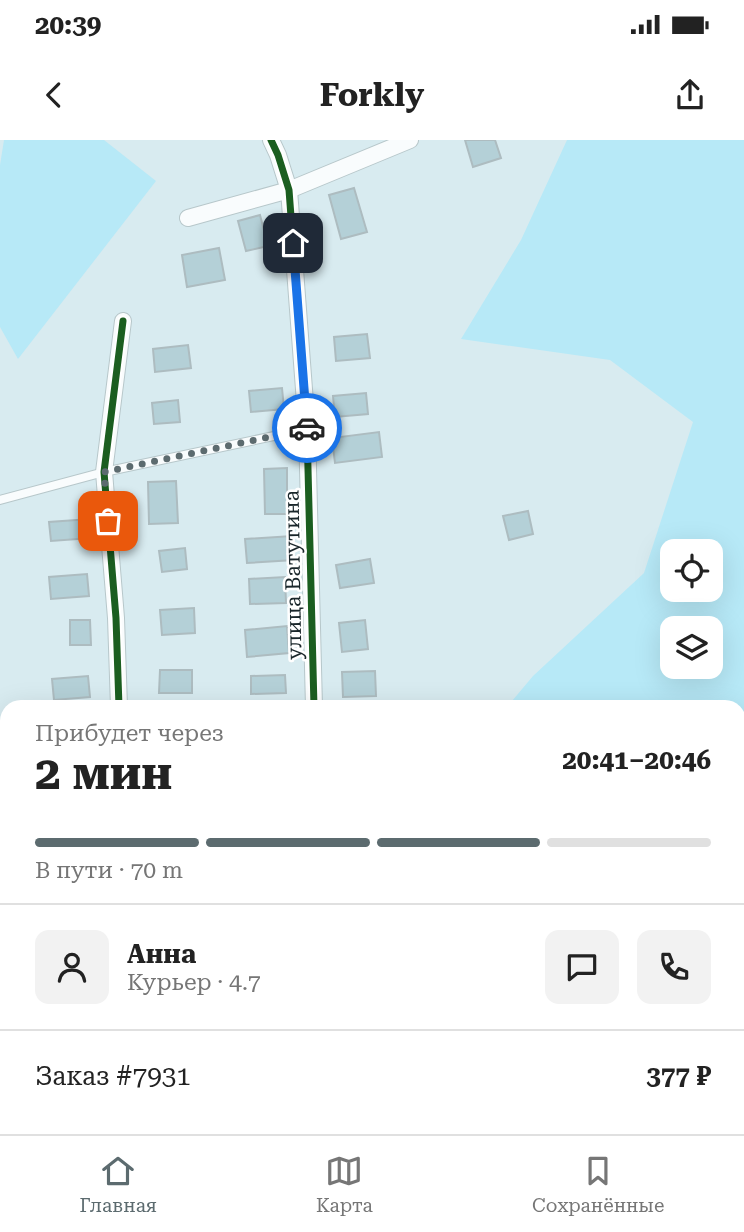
<!DOCTYPE html>
<html lang="ru">
<meta charset="utf-8">
<style>
body{margin:0;font-family:"Roboto Serif",serif;background:#f2f2f2;color:#222;height:100vh;display:flex;flex-direction:column;font-size:26px;white-space:nowrap}
*{box-sizing:border-box;margin:0}
p{font-size:23px;color:#767676}
.icon{flex:none;width:38px;height:38px;fill:none;stroke:currentColor;stroke-width:2;stroke-linecap:round;stroke-linejoin:round}
.map{position:relative;flex:1;overflow:hidden}
.details{position:absolute;left:0px;top:560px;width:746px;height:434px;display:flex;flex-direction:column;background:#fff;border-radius:21px 21px 0 0;box-shadow:0 7px 28px #0002}
.details>*{flex:none}
.tools{position:absolute;left:660px;top:399px;display:grid;gap:14px}
.tools a{display:grid;place-items:center;width:63px;height:63px;border-radius:14px;background:#fff;box-shadow:0 7px 28px #0002;font-size:35px}
.pin{position:absolute;display:grid;place-items:center;width:60px;height:60px;color:#fff;margin:-30px;border-radius:14px;box-shadow:0 4px 10px #0006}
.courier{position:absolute;display:grid;place-items:center;width:70px;height:70px;margin:-35px;border:5px solid #1a73e8;border-radius:50%;background:#fff;color:#222;box-shadow:0 2px 9px #0007}
.summary em{font-style:normal;font-weight:700}
.summary div{display:flex;flex-direction:column-reverse}
.summary{display:flex;align-items:center;justify-content:space-between;height:119px;padding:0 35px}
h1{font-size:46px;font-weight:700;line-height:52px}
.bar{display:grid;grid-template-columns:repeat(4,1fr);gap:10px 7px;align-content:center;height:84px;padding:0 35px}
.bar i{height:9px;border-radius:5px;background:#e0e0e0}
.bar .current{background:#5c6b6f}
.bar p{grid-column:span 4}
.line{display:flex;align-items:center;gap:18px;padding:0 35px;border-top:2px solid #e0e0e0}
.line div{flex:1}
.round{display:grid;place-items:center;flex:none;width:74px;height:74px;border-radius:14px;background:#f2f2f2}
.status{display:flex;justify-content:space-between;align-items:center;height:49px;padding:0 35px;background:#fff;direction:ltr}
.status svg{height:19px;fill:currentColor}
header{display:flex;justify-content:space-between;align-items:center;height:91px;padding:0 35px;background:#fff;font-size:32px;font-weight:700}
.dock{display:flex;justify-content:space-around;align-items:center;height:98px;border-top:2px solid #e0e0e0;background:#fff;font-size:19px;color:#767676}
.dock a{display:grid;justify-items:center;gap:4px}
.dock .current{color:#5c6b6f}
.map>svg:first-child{display:block}
.green{fill:#b7e9f7;fill-rule:evenodd}
.building{fill:#b4d0d7;stroke:#adbcc0;stroke-width:2}
.lines{fill:none;stroke-linecap:round;stroke-linejoin:round}
.lane-casing{stroke:#b7c7ca;stroke-width:10}
.street-casing{stroke:#b7c7ca;stroke-width:18}
.lane{stroke:#f9fcfd;stroke-width:8}
.street{stroke:#f9fcfd;stroke-width:16}
.cycleway-casing{stroke:#fff;stroke-width:11}
.cycleway{stroke:#1b5e20;stroke-width:7}
.done{stroke:#5c6b6f;stroke-width:7;stroke-dasharray:0 12.6}
.route{stroke:#1a73e8;stroke-width:9}
.labels{text-anchor:middle;stroke-width:5;stroke-linejoin:round;paint-order:stroke}
.street-label{font-size:21px;fill:#19262a;stroke:#fff}
</style>
<div class="status"><b>20:39</b><svg viewBox="0 0 49 12"><path d="M0 12V9h3v3zM5 12V6h3v6zM10 12V3h3v9zM15 12V0h3v12zM26 1h20v11H26zM47 4h2v5h-2z"/></svg></div>
<header><svg class="icon" aria-label="back" viewBox="0 0 24 24"><path d="M15 5l-7 7 7 7"/></svg>Forkly<svg class="icon" aria-label="share" viewBox="0 0 24 24"><path d="M12 15V3M7 8l5-5 5 5M5 13v7h14v-7"/></svg></header>
<div class="map">
<svg width="744" height="994" viewBox="0 0 744 994">
<rect width="100%" height="100%" fill="#d8ebf0"/>
<!-- green -->
<g class="green">
<polygon points="4,0 104,0 156,41 18,219 0,187 0,25"/>
<path d="M567,0H744V705L738,699V567H507L533,536L644,433L693,282L610,220L461,199L521,100ZM710,411V450H672V411ZM710,488V527H672V488Z"/>
<polygon points="739,884 744,884 744,994 636,994 636,987 738,987"/>
</g>
<!-- building -->
<g class="building">
<polygon points="465,0 495,0 501,18 473,27"/>
<polygon points="354,48 367,92 341,99 329,55"/>
<polygon points="260,75 268,106 246,111 238,81"/>
<polygon points="219,108 225,140 187,147 182,115"/>
<polygon points="367,194 370,218 336,221 334,197"/>
<polygon points="188,205 191,228 155,232 153,209"/>
<polygon points="282,248 284,269 251,272 249,251"/>
<polygon points="366,253 368,274 335,277 333,256"/>
<polygon points="178,260 180,282 154,284 152,263"/>
<polygon points="379,292 382,317 335,323 332,298"/>
<polygon points="287,328 287,374 265,374 264,329"/>
<polygon points="176,341 178,383 149,384 148,342"/>
<polygon points="528,371 533,394 509,400 503,376"/>
<polygon points="90,379 91,398 51,401 49,382"/>
<polygon points="292,396 294,420 247,423 245,399"/>
<polygon points="185,408 187,429 162,432 159,411"/>
<polygon points="370,419 374,443 340,448 336,425"/>
<polygon points="87,434 89,456 51,459 49,437"/>
<polygon points="285,437 286,463 250,464 249,439"/>
<polygon points="194,468 195,493 162,495 160,470"/>
<polygon points="70,480 90,480 91,505 70,505"/>
<polygon points="365,480 368,509 342,512 339,483"/>
<polygon points="287,486 289,513 247,517 245,490"/>
<polygon points="160,530 192,530 192,553 159,553"/>
<polygon points="375,531 376,556 343,557 342,532"/>
<polygon points="285,535 286,553 251,554 251,536"/>
<polygon points="88,536 90,557 54,560 52,539"/>
<rect x="277" y="987" width="25" height="7"/>
<polygon points="442,987 476,987 477,994 443,994"/>
</g>
<g class="lines">
<defs>
<polyline id="lane" points="0,360 104,332 307,289"/>
<g id="street">
<polyline points="271,0 278,15 289,50 307,289 314,567"/>
<polyline points="188,78 289,50 410,0"/>
<polyline points="119,567 116,478 104,332 123,181"/>
<polyline points="0,932 7,932"/>
<polyline points="132,987 132,994"/>
<polyline points="326,987 326,994"/>
<polyline points="503,987 503,994"/>
</g>
</defs>
<!-- lane casing -->
<use href="#lane" class="lane-casing"/>
<!-- street casing -->
<use href="#street" class="street-casing"/>
<!-- lane -->
<use href="#lane" class="lane"/>
<!-- street -->
<use href="#street" class="street"/>
<defs>
<g id="cycleway">
<polyline points="271,0 278,15 289,50 307,289 314,567"/>
<polyline points="119,567 116,478 104,332 123,181"/>
</g>
</defs>
<!-- cycleway casing -->
<use href="#cycleway" class="cycleway-casing"/>
<!-- cycleway -->
<use href="#cycleway" class="cycleway"/>
</g>
<g class="lines">
<!-- done -->
<polyline class="done" points="108,381 104,332 307,289 307,288"/>
<!-- route -->
<polyline class="route" points="293,103 307,288"/>
</g>
<g class="labels">
<!-- street labels -->
<g class="street-label">
<text transform="translate(293 435) rotate(-91)" y="7">улица Ватутина</text>
</g>
</g>
</svg>
<div class="tools">
<a><svg class="icon" aria-label="locate" viewBox="0 0 24 24"><circle cx="12" cy="12" r="6"/><path d="M12 2v4M12 18v4M2 12h4M18 12h4"/></svg></a>
<a><svg class="icon" aria-label="layers" viewBox="0 0 24 24"><path d="M12 4l9 5-9 5-9-5zM3 14l9 5 9-5"/></svg></a>
</div>
<div class="pin" style="left:108px;top:381px;background:#ea580c"><svg class="icon" aria-label="bag" viewBox="0 0 24 24"><path d="M5 8h14l-1 12H6zM9 8a3 3 0 0 1 6 0"/></svg></div>
<div class="pin" style="left:293px;top:103px;background:#1f2937"><svg class="icon" aria-label="home" viewBox="0 0 24 24"><path d="M3 11l9-7 9 7M6 9v11h12V9"/></svg></div>
<div class="courier" style="left:307px;top:288px"><svg class="icon" aria-label="car" viewBox="0 0 24 24"><path d="M5 17H2v-5l4-1 3-4h7l3 4 3 1v5h-3M9 17h6M6 11h13"/><circle cx="7" cy="17" r="2"/><circle cx="17" cy="17" r="2"/></svg></div>
<section class="details">
<div class="summary"><div><h1>2 мин</h1><p>Прибудет через</p></div><em>20:41–20:46</em></div>
<div class="bar"><i class="current"></i><i class="current"></i><i class="current"></i><i></i><p>В пути · 70 m</p></div>
<div class="line" style="height:126px"><a class="round"><svg class="icon" aria-label="person" viewBox="0 0 24 24"><circle cx="12" cy="8" r="4"/><path d="M4 21q1-7 8-7t8 7"/></svg></a><div><b>Анна</b><p>Курьер · 4.7</p></div><a class="round"><svg class="icon" aria-label="chat" viewBox="0 0 24 24"><path d="M4 5h16v11H9l-5 4z"/></svg></a><a class="round"><svg class="icon" aria-label="phone" viewBox="0 0 24 24"><path d="M5 4h4l2 5-3 2q2 4 5 5l2-3 5 2v4C11 20 4 13 5 4z"/></svg></a></div>
<div class="line" style="height:91px"><div>Заказ #7931</div><b>377 ₽</b></div>
</section>
</div>
<nav class="dock">
<a class="current"><svg class="icon" aria-label="home" viewBox="0 0 24 24"><path d="M3 11l9-7 9 7M6 9v11h12V9"/></svg>Главная</a>
<a><svg class="icon" aria-label="map" viewBox="0 0 24 24"><path d="M3 6l6-2 6 2 6-2v14l-6 2-6-2-6 2zM9 4v14M15 6v14"/></svg>Карта</a>
<a><svg class="icon" aria-label="saved" viewBox="0 0 24 24"><path d="M7 4h10v16l-5-4-5 4z"/></svg>Сохранённые</a>
</nav>
